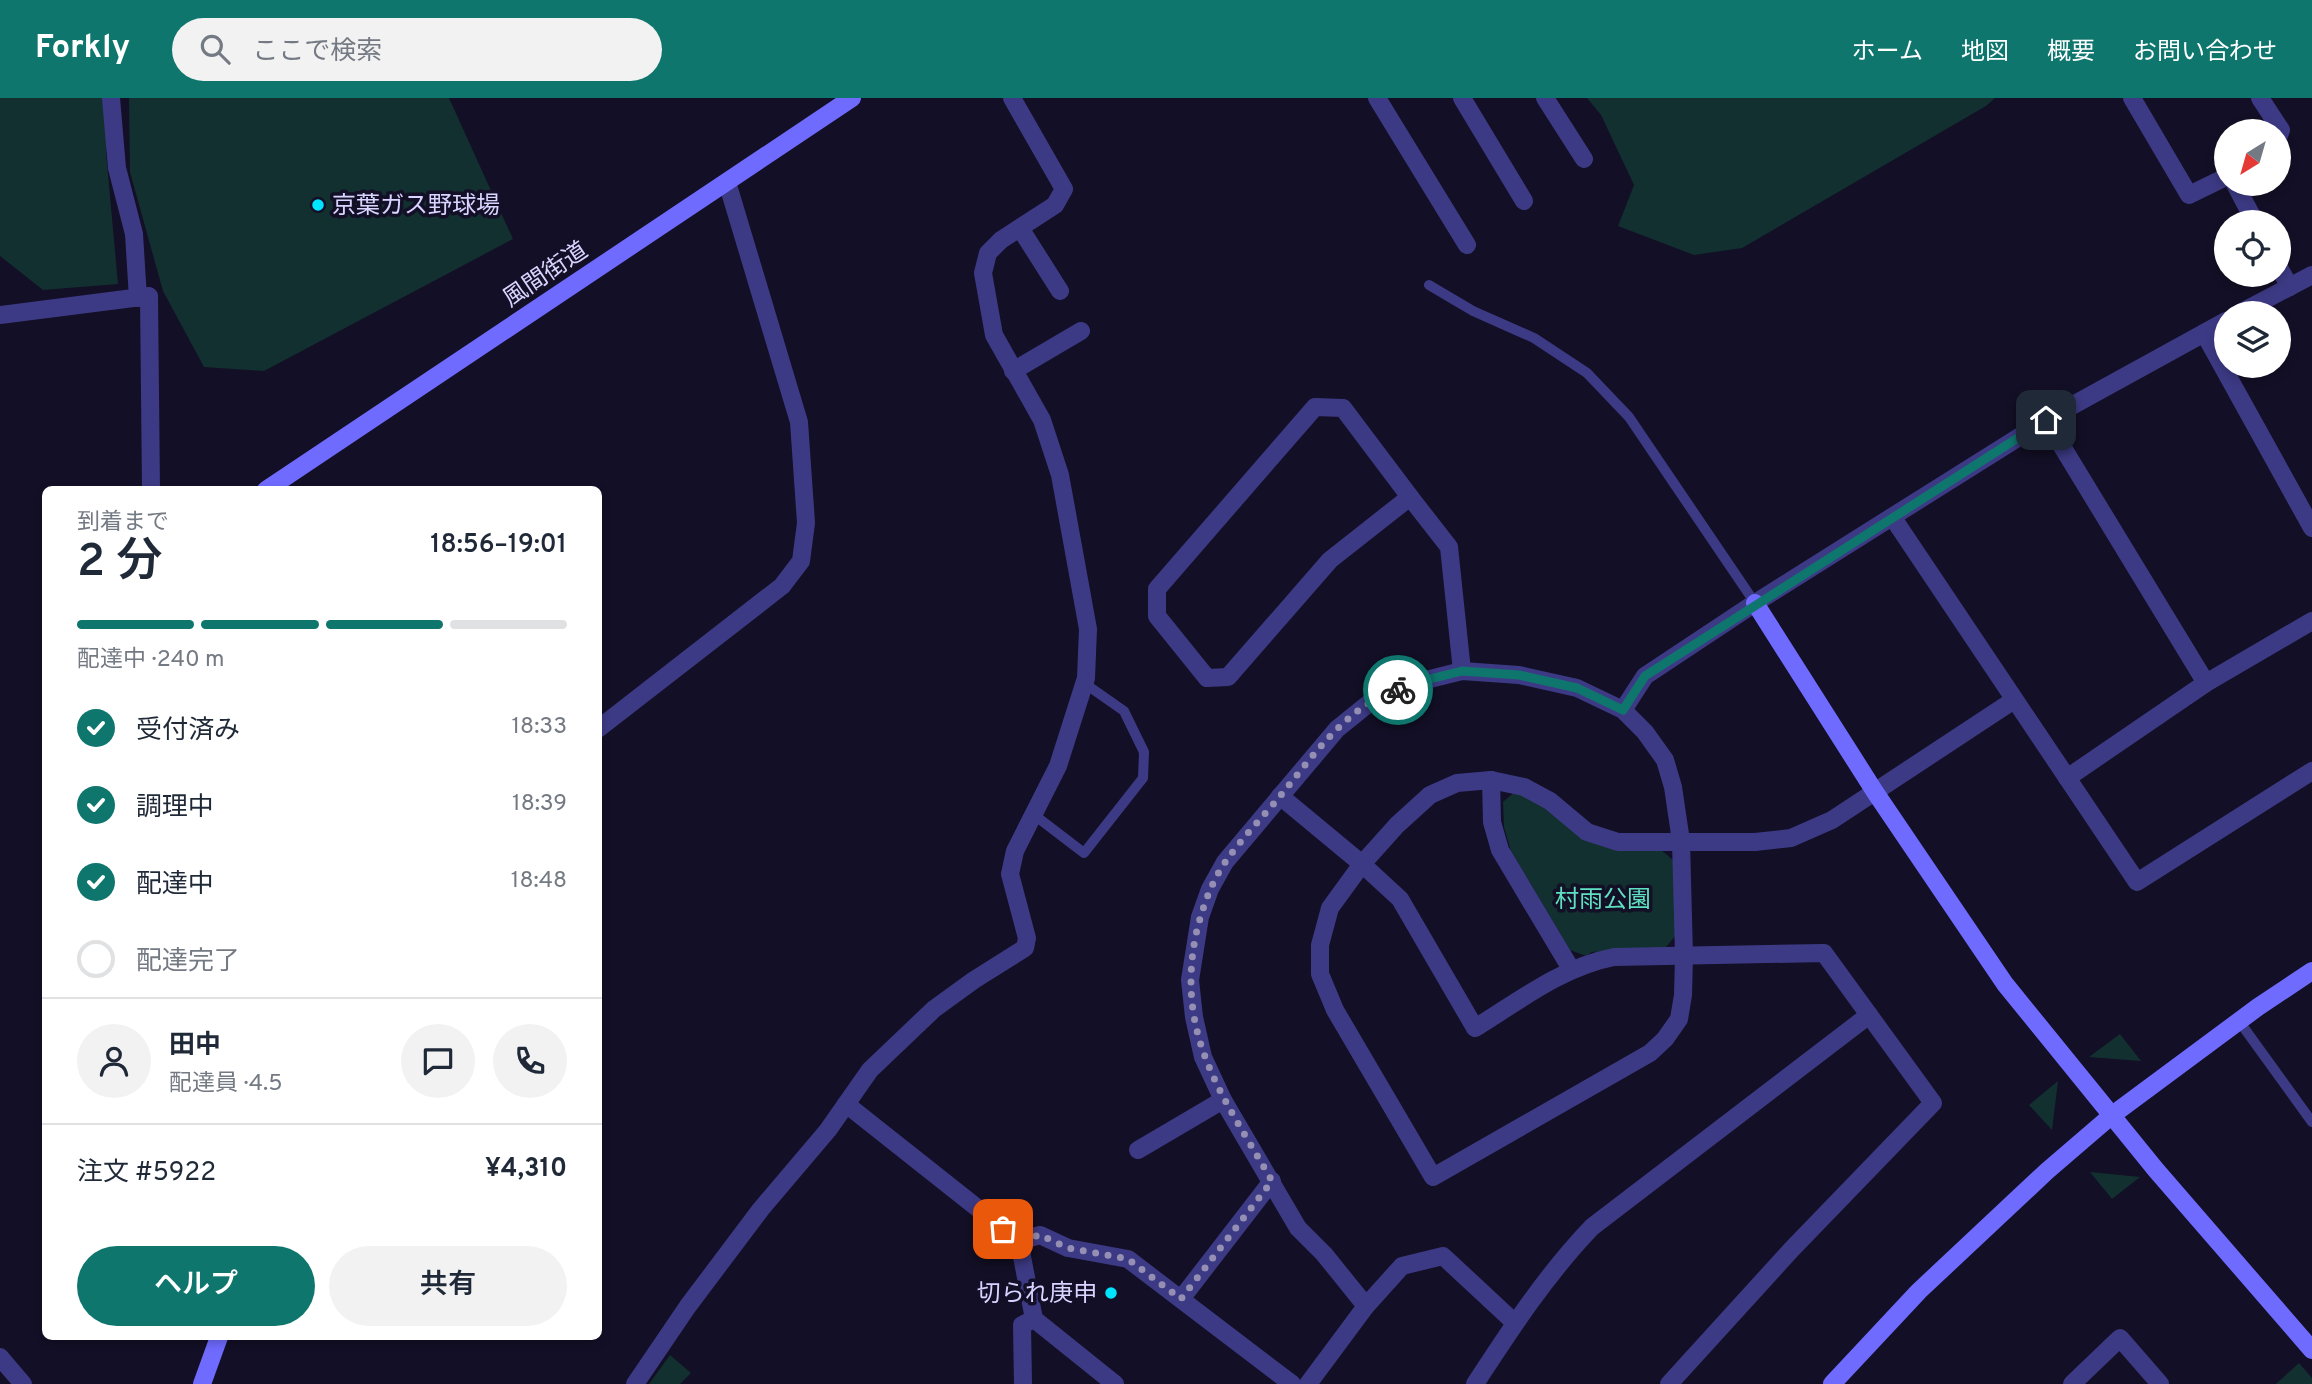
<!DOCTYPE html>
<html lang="ja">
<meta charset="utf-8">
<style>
body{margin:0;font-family:Overpass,"Noto Sans JP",sans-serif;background:#f2f2f3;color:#1f2937;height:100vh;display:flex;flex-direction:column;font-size:26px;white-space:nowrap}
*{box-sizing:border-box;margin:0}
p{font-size:23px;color:#747a83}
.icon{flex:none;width:38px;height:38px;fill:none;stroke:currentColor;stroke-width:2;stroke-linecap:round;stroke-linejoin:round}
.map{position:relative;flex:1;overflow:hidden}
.sheet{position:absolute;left:42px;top:388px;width:560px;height:854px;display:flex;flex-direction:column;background:#fff;border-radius:10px;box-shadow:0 4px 10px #0003}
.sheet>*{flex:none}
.needle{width:46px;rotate:217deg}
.fabs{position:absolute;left:2214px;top:21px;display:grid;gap:14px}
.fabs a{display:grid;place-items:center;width:77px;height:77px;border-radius:50%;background:#fff;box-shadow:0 4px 10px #0003;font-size:35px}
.pin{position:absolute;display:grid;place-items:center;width:60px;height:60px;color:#fff;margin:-30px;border-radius:14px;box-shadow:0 4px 10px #0006}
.courier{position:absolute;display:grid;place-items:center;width:70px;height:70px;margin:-35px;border:5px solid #0f766e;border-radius:50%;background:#fff;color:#222;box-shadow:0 2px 9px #0007}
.head em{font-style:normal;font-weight:600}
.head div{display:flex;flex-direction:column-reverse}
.head{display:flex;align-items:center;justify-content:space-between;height:119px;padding:0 35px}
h1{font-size:46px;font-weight:600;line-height:52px}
.bar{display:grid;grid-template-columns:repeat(4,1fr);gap:10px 7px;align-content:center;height:84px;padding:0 35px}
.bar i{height:9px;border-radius:5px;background:#e0e1e3}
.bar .active{background:#0f766e}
.bar p{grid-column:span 4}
.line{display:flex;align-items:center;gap:18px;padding:0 35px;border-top:2px solid #e0e1e3}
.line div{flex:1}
.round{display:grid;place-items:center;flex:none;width:74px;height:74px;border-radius:37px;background:#f2f2f3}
ol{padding:0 35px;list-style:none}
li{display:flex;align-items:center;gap:21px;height:77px}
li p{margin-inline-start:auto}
li .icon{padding:7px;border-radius:50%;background:#0f766e;color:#fff;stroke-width:4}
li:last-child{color:#747a83}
li i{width:38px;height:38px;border:4px solid #e0e1e3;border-radius:50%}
.primary-button{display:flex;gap:14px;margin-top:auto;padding:14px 35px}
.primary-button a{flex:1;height:80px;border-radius:42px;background:#0f766e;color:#fff;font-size:28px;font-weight:600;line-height:80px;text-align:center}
.primary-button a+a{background:#f2f2f3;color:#1f2937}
header{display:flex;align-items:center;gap:42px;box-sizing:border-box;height:98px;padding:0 35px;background:#0f766e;color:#fff}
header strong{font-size:33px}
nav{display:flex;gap:38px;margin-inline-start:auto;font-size:24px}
.search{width:490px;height:63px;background:#f2f2f3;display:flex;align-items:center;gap:18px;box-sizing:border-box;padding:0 24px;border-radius:38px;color:#747a83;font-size:26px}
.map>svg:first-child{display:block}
.green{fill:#12302f}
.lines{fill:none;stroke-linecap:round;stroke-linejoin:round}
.lane{stroke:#3d3a85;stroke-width:10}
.street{stroke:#3d3a85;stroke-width:18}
.secondary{stroke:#6f6bff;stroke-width:18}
.done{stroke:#948fb3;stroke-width:7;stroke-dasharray:0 12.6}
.route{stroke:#0f766e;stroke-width:9}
.poi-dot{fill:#00e5ff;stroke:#130f26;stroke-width:2.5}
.labels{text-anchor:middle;stroke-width:7;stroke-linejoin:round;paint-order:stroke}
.poi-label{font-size:24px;fill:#d9d4ff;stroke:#130f26;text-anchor:start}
.street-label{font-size:24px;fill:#d9d4ff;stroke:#130f26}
.park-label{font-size:24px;fill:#5fe0c0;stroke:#130f26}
</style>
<header>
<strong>Forkly</strong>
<div class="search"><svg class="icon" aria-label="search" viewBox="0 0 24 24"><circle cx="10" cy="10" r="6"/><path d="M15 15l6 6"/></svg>ここで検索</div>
<nav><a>ホーム</a><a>地図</a><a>概要</a><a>お問い合わせ</a></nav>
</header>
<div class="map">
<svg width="2312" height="1286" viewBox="0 0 2312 1286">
<rect width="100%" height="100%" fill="#130f26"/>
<!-- green -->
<g class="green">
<polygon points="0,0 118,0 106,54 118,186 43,192 0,158"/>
<polygon points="129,0 449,0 513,141 264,273 204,269 163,193 130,74"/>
<polygon points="1587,0 1995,0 1986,8 1742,150 1694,157 1618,128 1634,87 1601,17"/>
<polygon points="1518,691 1593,740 1661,752 1673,762 1678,835 1665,850 1592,854 1586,858 1570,852 1511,753 1504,729 1503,704"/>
<polygon points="2120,936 2141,963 2089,959"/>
<polygon points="2058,983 2052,1032 2029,1007"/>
<polygon points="2090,1074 2140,1079 2112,1101"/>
<polygon points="670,1257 691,1275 680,1286 649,1286"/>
<polygon points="2299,1265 2312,1280 2312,1286 2276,1286"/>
</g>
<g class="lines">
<!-- lane -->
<g class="lane">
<polyline points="1429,187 1473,213 1534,240 1587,275 1629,319 1755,505"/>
<polyline points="1033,716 1084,755 1143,680 1144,654 1124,613 1084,585"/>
<polyline points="2239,923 2312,1024"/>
</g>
<!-- street -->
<g class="street">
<polyline points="111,0 117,70 134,136 138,200"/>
<polyline points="1377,0 1467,147"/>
<polyline points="1462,0 1524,103"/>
<polyline points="1545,0 1584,61"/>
<polyline points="2132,0 2189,97 2226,79"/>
<polyline points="2260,0 2281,32 2278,40"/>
<polyline points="2235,86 2255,124"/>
<polyline points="1020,130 1060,193"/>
<polyline points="2278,168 2290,189"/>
<polyline points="2240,215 2312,177"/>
<polyline points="0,217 149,198 151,392"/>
<polyline points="2204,235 2312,430"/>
<polyline points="1013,273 1081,233"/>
<polygon points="1315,309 1343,310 1410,399 1330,462 1228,579 1207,580 1157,518 1157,491"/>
<polyline points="2046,322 2206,585"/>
<polyline points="1410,399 1449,449 1462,573"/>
<polyline points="1893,420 2137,784 2312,673"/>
<polyline points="1623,612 1645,578 1755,505 2046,322 2226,223"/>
<polyline points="598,631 782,488 801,463 806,425 799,324 727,84"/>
<polyline points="2067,680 2206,585 2312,523"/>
<polyline points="1491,682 1492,724 1500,752 1571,871"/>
<path d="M1280,698L1362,766L1400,801L1475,930C1519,903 1562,869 1614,859L1824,855L1933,1005L1791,1152L1669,1286"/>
<polyline points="846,1006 1019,1143 1034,1221 1115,1286"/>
<polyline points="1138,1052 1223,1002"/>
<polyline points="1019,1143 1040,1137 1068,1150 1128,1161 1292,1286"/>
<polyline points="1181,1201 1272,1083"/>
<polyline points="1366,1208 1324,1156 1298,1130 1223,1002 1203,959 1194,919 1190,882 1200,819 1210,791 1225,764 1337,631 1373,602 1418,584 1462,573 1519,577 1577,590 1623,612 1645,634 1665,662 1673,689 1681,743 1684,858 1683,897 1679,921 1665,941 1650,955 1433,1079 1335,912 1320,876 1320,847 1330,810 1362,766 1397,727 1430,697 1457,685 1491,682 1524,689 1550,703 1587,734 1618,744 1755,744 1791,740 1832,722 2014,602"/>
<polyline points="0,1259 23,1286"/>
<polyline points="635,1286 688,1208 761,1111 828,1032 870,972 934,911 974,882 1025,850 1027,840 1010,776 1015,753 1058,668 1086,580 1088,531 1060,377 1042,322 994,237 983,175 988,155 1001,142 1055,107 1064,91 1012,0"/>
<polyline points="1023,1286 1022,1227 1034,1221"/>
<polyline points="1308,1286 1366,1208 1402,1168 1443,1158 1515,1225"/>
<path d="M1475,1286C1511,1231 1546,1177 1592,1129L1869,917"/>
<polyline points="2072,1286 2120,1240 2160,1286"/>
</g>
<!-- secondary -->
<g class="secondary">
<polyline points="266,392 852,0"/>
<polyline points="1755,505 1875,694 2005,886 2156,1072 2312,1252"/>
<polyline points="202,1286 219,1239"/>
<polyline points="1832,1286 1919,1193 2047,1073 2111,1018 2258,909 2312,873"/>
</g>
</g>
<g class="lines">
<!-- done -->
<path class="done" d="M1003,1131L1019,1143L1040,1137L1068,1150L1128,1161L1181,1201L1272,1083C1224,999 1175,939 1196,836C1202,811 1211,784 1226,763C1242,740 1263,719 1281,697C1308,664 1336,624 1374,602C1381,598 1390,595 1398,592"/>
<!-- route -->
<polyline class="route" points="1398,592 1418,584 1462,573 1519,577 1577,590 1623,612 1645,578 2046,322"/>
</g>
<!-- markers -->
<g class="poi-dot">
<circle cx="318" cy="107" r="7"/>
<circle cx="1111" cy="1195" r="7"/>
</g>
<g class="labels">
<!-- poi labels -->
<g class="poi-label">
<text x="332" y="115">京葉ガス野球場</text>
<text x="1097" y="1203" text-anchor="end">切られ庚申</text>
</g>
<!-- street labels -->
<g class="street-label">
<text transform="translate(545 176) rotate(-34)" y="8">風間街道</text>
</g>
<!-- park labels -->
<g class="park-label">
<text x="1603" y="809">村雨公園</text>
</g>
</g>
</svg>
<div class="fabs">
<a><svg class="needle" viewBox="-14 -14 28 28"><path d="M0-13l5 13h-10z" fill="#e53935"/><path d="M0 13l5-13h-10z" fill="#747a83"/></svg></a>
<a><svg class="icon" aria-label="locate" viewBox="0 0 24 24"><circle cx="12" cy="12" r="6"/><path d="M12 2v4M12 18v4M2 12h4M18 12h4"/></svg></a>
<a><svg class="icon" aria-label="layers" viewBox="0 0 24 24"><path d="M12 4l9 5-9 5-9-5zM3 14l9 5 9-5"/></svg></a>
</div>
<div class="pin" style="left:1003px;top:1131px;background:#ea580c"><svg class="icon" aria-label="bag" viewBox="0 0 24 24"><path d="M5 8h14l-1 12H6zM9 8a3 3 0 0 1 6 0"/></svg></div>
<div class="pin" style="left:2046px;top:322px;background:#1f2937"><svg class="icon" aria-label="home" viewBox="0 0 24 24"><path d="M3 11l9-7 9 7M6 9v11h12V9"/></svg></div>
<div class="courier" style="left:1398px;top:592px"><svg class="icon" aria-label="bike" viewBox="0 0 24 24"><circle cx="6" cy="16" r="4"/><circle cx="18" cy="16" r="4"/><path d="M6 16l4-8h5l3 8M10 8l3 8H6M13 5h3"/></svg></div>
<section class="sheet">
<div class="head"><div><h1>2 分</h1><p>到着まで</p></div><em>18:56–19:01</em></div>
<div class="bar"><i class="active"></i><i class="active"></i><i class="active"></i><i></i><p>配達中 · 240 m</p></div>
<ol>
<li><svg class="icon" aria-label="check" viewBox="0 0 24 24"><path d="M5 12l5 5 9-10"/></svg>受付済み<p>18:33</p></li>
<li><svg class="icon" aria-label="check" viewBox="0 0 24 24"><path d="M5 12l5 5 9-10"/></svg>調理中<p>18:39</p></li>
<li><svg class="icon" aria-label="check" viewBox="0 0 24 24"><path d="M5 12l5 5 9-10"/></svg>配達中<p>18:48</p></li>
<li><i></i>配達完了</li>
</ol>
<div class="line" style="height:126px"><a class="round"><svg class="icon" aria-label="person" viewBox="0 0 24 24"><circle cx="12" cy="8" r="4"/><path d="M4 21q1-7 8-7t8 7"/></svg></a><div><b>田中</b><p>配達員 · 4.5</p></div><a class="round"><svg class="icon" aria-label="chat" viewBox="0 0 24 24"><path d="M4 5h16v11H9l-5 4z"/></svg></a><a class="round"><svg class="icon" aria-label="phone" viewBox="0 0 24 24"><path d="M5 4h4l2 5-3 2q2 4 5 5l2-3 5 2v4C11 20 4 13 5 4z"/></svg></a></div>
<div class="line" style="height:91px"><div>注文 #5922</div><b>¥4,310</b></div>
<div class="primary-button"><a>ヘルプ</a><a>共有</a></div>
</section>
</div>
